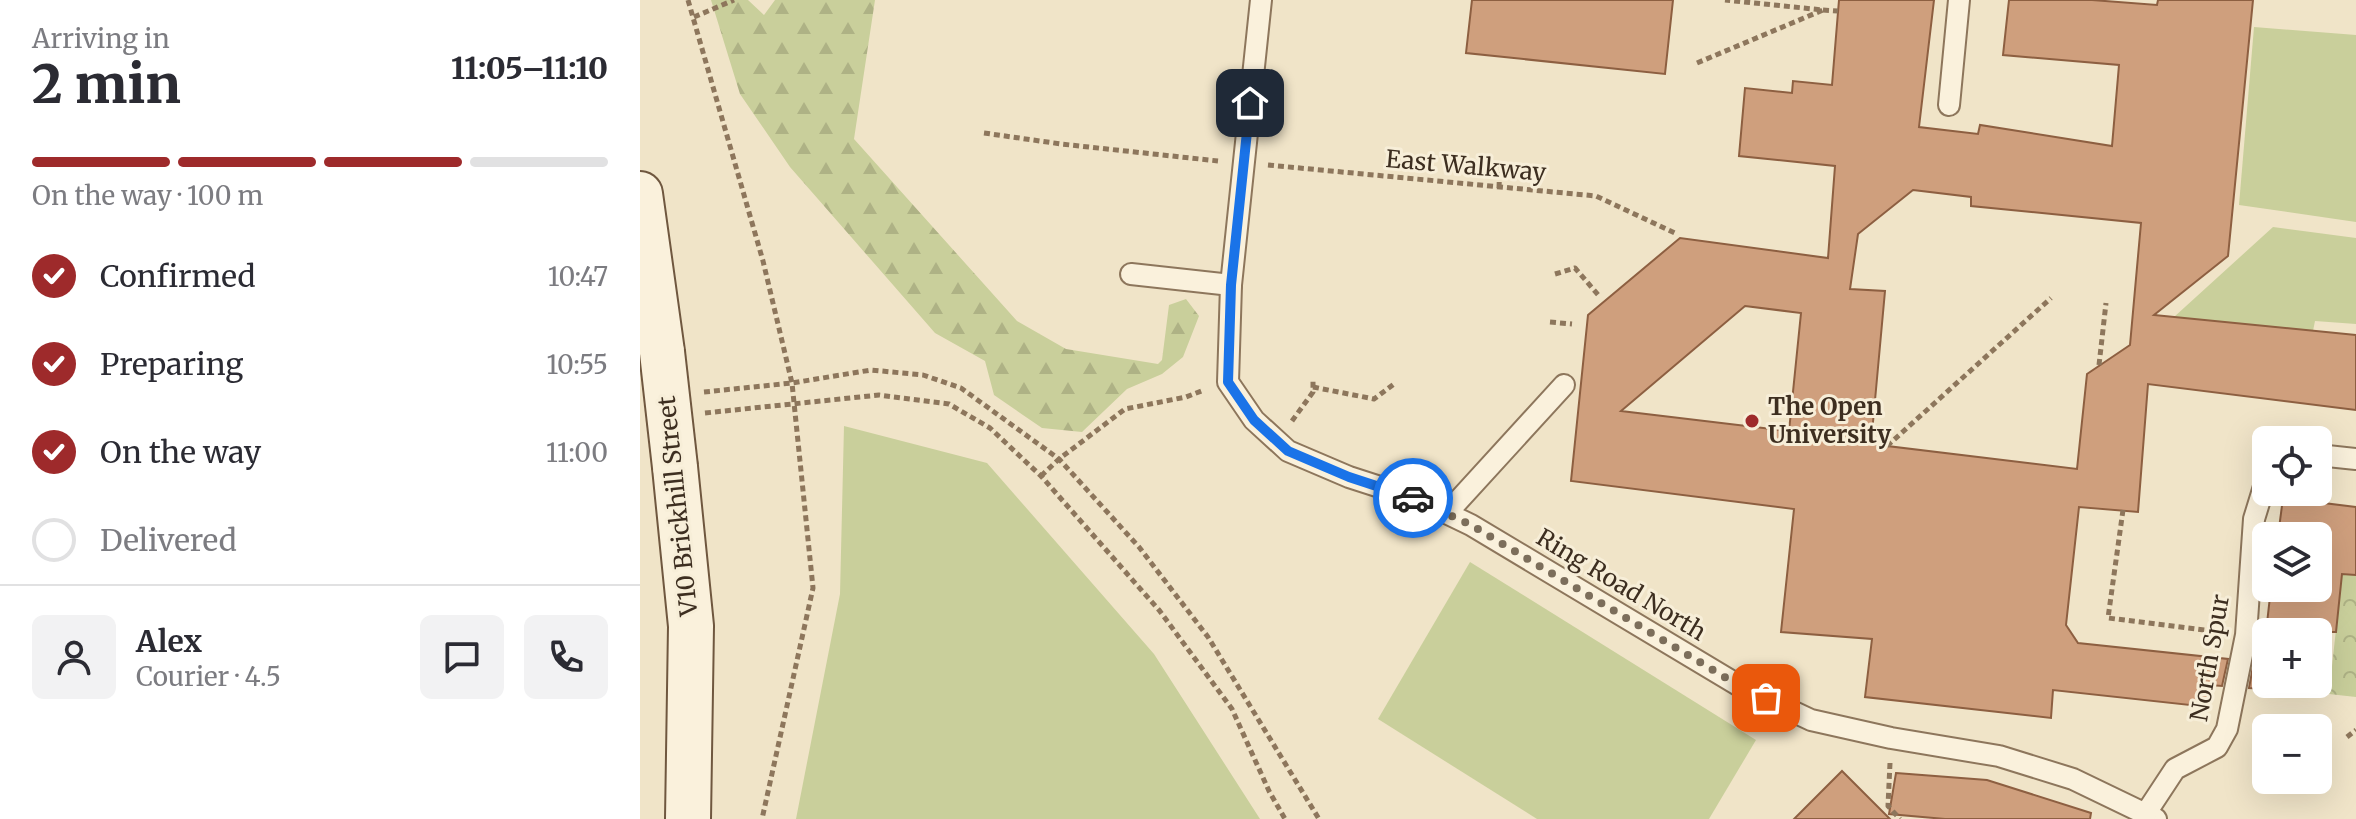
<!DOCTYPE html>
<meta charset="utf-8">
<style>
body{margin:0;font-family:Merriweather,serif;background:#f2f2f3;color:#2b2b33;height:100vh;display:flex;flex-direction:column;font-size:30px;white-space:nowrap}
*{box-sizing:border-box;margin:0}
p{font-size:26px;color:#7c7c81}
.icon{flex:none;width:44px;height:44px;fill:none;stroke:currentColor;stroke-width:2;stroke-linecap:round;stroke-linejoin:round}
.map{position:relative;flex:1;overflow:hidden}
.panel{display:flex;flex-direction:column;background:#fff;width:640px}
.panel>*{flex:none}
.tools{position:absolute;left:1612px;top:426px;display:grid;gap:16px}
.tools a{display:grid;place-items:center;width:80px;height:80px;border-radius:12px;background:#fff;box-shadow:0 8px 32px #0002;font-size:40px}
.pin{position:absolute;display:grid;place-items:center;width:68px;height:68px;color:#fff;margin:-34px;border-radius:16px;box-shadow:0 4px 12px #0006}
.courier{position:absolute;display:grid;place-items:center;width:80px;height:80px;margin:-40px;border:6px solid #1a73e8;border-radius:50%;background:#fff;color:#222;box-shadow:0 2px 10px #0007}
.summary em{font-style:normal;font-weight:800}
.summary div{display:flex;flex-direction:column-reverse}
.summary{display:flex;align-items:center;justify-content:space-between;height:136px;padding:0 32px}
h1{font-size:52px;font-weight:800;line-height:60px}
.bar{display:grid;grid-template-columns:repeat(4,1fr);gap:12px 8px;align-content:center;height:96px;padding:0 32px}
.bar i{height:10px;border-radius:6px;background:#e1e1e2}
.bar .active{background:#9e2a2b}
.bar p{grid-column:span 4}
.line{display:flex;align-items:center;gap:20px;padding:0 32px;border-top:2px solid #e1e1e2}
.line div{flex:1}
.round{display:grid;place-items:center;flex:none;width:84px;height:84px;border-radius:12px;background:#f2f2f3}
ol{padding:0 32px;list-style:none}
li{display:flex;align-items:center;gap:24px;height:88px}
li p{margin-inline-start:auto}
li .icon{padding:8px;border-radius:50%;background:#9e2a2b;color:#fff;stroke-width:4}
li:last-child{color:#7c7c81}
li i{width:44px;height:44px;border:4px solid #e1e1e2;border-radius:50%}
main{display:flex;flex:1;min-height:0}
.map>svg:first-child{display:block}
.grass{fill:#c9cf9b}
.forest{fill:url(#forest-firs)}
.park{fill:url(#park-crowns)}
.building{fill:#cf9f7d;stroke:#8d5f41;stroke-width:2;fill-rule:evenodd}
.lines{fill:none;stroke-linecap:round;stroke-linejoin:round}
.lane-casing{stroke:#8d765c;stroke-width:24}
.secondary-casing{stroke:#6f573f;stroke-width:48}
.path{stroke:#8d765c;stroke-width:5;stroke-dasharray:6 4;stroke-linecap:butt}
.lane{stroke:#faf1dc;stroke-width:20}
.secondary{stroke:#faf1dc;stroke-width:44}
.secondary-bridge-casing{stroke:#6f573f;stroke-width:48;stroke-linecap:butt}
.secondary-bridge{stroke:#faf1dc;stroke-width:44}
.done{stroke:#7c6e5b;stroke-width:8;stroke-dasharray:0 14.4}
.route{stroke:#1a73e8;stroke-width:10}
.poi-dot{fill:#9e2a2b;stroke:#f7eed8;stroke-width:3}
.labels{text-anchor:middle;stroke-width:6;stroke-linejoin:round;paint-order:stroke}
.street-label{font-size:24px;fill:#3d2e20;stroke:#f7eed8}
.poi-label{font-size:24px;font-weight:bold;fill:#3d2e20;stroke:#f7eed8;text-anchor:start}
</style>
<main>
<section class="panel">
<div class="summary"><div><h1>2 min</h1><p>Arriving in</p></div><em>11:05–11:10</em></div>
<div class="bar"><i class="active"></i><i class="active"></i><i class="active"></i><i></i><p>On the way · 100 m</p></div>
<ol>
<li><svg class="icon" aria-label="check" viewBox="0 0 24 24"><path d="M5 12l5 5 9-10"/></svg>Confirmed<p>10:47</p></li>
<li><svg class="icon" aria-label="check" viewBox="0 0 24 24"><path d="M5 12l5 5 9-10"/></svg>Preparing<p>10:55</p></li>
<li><svg class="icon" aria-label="check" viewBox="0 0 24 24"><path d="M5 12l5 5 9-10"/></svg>On the way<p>11:00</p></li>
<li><i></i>Delivered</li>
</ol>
<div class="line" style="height:144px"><a class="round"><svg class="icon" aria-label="person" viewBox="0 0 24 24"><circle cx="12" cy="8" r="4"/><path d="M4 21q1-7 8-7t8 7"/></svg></a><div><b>Alex</b><p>Courier · 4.5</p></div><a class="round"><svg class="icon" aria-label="chat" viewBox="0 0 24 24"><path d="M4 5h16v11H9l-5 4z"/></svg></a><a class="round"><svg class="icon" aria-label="phone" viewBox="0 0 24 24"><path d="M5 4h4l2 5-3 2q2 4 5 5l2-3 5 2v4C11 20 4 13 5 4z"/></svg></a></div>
</section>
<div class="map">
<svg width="1716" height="819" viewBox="0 0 1716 819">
<defs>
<pattern id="forest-firs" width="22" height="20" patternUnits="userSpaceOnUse" patternTransform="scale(2)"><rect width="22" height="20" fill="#c9cf9b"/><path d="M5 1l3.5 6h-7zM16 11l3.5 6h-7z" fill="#aeb285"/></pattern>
<pattern id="park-crowns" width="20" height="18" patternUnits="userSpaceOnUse" patternTransform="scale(2)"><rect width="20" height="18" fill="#c9cf9b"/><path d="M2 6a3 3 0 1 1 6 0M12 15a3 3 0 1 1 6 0" fill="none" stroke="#aeb285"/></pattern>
</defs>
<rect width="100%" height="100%" fill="#f0e4c8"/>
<!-- grass -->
<g class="grass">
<polygon points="1614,27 1716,35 1716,222 1599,205"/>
<polygon points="1633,227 1716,238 1716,324 1675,321 1673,331 1534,317"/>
<polygon points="204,426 347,463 514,654 620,819 156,819 200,594"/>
<polygon points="830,562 1116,740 1069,819 897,819 738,719"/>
</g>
<!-- forest -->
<polygon class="forest" points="71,0 108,0 124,15 135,0 235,0 214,139 377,321 426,349 518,364 522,360 529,305 546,299 559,316 543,357 522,374 487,389 442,432 402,428 354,395 345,361 295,333 150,167 100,94"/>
<!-- park -->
<polygon class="park" points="1702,574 1716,575 1716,697 1689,694"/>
<!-- building -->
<g class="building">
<polygon points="832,0 1033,0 1025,74 826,53"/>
<path d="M1199,0H1294L1279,127L1338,134L1340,125L1472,146L1479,65L1363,55L1369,0H1452L1517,5L1518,0H1613L1588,256L1514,315L1716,335V410L1508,384L1498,512L1439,507L1426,625L1438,643L1588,659L1582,686L1570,685L1568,707L1413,690L1411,718L1225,697L1232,639L1141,632L1154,509L931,481L948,315L1040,238L1188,258L1195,166L1099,156L1105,88L1152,93L1153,81L1192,85ZM1273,190L1331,197V206L1501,223L1490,345L1447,374L1437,469L1231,444L1245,291L1210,289L1218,234ZM1105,306L1161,313L1149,431L981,411Z"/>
<polygon points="1643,498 1716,507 1716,575 1702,574 1696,632 1626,632 1631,588 1678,588 1678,536 1638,536"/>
<polygon points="1614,661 1626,663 1626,689 1609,688"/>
<polygon points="1202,771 1250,819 1154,819"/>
<polygon points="1256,773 1347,780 1451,813 1450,819 1305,819 1249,814"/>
</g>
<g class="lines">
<defs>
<g id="lane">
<polyline points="621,0 591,285 588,382 614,420 648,451 709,477 777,499 831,525 1103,688 1171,720 1251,738 1359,756 1433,779 1516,819"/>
<polyline points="1309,105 1319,0"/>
<polyline points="491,274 591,285"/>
<polyline points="1678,455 1716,459"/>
<polyline points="807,513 924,385"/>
<polyline points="1506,813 1535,769 1577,747 1587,729 1606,635 1614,519 1626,480"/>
</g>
<g id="secondary">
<polyline points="0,194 22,352"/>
<polyline points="35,467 51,626 48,819"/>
</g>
</defs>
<!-- lane casing -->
<use href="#lane" class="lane-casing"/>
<!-- secondary casing -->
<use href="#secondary" class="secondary-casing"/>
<!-- path -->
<g class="path">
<polyline points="48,0 123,261 152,383 173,588 122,819"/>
<polyline points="1183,10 1198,11"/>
<polyline points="54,17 94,0"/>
<polyline points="1057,63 1183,10 1085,0"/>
<polyline points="344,133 421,144 578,161"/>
<polyline points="628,165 956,196 1037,234"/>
<polyline points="859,188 860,162"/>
<polyline points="915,274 935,268 960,297"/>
<polyline points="910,322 932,324"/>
<polyline points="1459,365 1466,303"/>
<polyline points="673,387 734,399 754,384"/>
<polyline points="64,392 152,383 231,370 283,375 321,388 419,459 499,547 568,637 679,819"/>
<polyline points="65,413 239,395 309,404 350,428 401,476 519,610 592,709 629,791 645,819"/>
<polyline points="652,421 673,392 673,381"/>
<polyline points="1247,446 1411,298"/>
<polyline points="401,476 419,459 485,409 546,397 564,390"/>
<polyline points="1483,510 1468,618 1581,632"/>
<polyline points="1707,737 1716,730"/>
<polyline points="1250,763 1248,806 1260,819"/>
</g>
<!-- lane -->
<use href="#lane" class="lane"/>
<!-- secondary -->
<use href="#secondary" class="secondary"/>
<defs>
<polyline id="secondary-bridge" points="22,352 35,467"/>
</defs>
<!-- secondary-bridge casing -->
<use href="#secondary-bridge" class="secondary-bridge-casing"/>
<!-- secondary-bridge -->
<use href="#secondary-bridge" class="secondary-bridge"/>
</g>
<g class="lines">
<!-- done -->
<polyline class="done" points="773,498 831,525 1103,688 1126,698"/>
<!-- route -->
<polyline class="route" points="610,103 591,285 588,382 614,420 648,451 709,477 773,498"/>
</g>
<!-- markers -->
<circle class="poi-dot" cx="1112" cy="421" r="8"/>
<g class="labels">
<!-- street labels -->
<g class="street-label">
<text transform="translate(826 166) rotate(5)" y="8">East Walkway</text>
<text transform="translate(38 506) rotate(-96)" y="8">V10 Brickhill Street</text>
<text transform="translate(981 585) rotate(31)" y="8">Ring Road North</text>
<text transform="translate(1570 658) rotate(-80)" y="8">North Spur</text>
</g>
<!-- poi labels -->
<g class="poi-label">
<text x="1128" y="415">The Open<tspan x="1128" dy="28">University</tspan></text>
</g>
</g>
</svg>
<div class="tools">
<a><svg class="icon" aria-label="locate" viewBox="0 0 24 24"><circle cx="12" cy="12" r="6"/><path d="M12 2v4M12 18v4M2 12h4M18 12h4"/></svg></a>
<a><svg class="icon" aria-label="layers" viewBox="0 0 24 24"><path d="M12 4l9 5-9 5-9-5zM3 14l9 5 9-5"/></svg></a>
<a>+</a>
<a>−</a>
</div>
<div class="pin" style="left:1126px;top:698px;background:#ea580c"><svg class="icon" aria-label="bag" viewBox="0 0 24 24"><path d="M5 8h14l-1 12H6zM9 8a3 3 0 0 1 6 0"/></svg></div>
<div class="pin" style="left:610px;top:103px;background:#1f2937"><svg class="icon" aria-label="home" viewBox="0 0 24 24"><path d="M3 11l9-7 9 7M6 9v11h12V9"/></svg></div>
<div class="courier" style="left:773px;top:498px"><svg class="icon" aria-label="car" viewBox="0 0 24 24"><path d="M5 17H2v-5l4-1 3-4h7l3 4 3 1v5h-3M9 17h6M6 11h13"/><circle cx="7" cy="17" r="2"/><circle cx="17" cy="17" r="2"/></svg></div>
</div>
</main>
